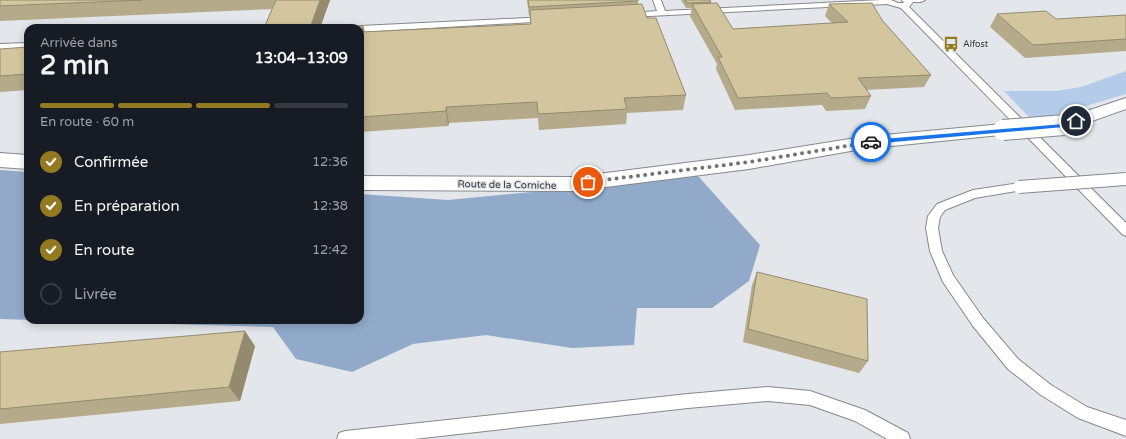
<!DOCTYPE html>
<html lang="fr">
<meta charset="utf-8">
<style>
body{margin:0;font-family:"Varela Round",sans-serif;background:#242831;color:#f1f3f6;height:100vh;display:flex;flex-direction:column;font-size:15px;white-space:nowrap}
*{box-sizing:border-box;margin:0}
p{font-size:13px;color:#9ea1a6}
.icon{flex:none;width:22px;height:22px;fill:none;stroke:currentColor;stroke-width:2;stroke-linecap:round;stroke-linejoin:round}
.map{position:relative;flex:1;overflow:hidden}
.panel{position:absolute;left:24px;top:24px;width:340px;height:300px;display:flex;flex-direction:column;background:#171b24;border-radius:12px;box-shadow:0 2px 10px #0003}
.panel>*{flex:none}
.pin{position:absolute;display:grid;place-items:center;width:34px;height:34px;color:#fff;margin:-17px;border:2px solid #fff;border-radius:50%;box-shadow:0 1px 4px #0007}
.courier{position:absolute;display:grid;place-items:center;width:40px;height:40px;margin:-20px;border:3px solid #1a73e8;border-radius:50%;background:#fff;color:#222;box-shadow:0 1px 5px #0007}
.head em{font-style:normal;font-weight:800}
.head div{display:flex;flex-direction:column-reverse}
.head{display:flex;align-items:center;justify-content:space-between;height:68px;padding:0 16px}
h1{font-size:26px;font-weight:800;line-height:30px}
.bar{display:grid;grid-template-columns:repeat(4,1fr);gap:6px 4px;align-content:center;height:48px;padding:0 16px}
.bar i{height:5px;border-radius:3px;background:#363941}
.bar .current{background:#937920}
.bar p{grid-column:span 4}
ol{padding:0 16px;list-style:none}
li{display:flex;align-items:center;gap:12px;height:44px}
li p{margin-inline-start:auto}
li .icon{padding:4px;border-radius:50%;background:#937920;color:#fff;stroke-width:4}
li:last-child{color:#9ea1a6}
li i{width:22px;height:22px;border:2px solid #363941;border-radius:50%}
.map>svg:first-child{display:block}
.green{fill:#b4cce9}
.forest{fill:#91aaca}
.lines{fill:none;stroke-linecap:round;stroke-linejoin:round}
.service-casing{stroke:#86888c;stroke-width:2}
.minor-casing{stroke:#86888c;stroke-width:2}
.service{fill:#fff;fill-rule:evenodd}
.minor{fill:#fff;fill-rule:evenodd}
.service-bridge-casing{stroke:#86888c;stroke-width:14;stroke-linecap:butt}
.minor-bridge-casing{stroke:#86888c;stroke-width:22;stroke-linecap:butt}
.service-bridge{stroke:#fff;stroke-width:12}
.minor-bridge{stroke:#fff;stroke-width:20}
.wall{fill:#b5aa89}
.shaded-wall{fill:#948b6f}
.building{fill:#d3c69f;stroke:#948b6f}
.route{fill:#1a73e8}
.done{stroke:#717376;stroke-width:4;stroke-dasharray:0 7.2}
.labels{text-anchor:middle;stroke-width:3;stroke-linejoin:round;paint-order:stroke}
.far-poi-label{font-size:9px;fill:#343537;stroke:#e3e6ea;text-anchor:start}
.street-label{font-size:10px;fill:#343537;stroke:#e3e6ea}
</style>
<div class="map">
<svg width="1126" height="439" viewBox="0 0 1126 439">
<rect width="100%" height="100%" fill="#e3e6ea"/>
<!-- green -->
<polygon class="green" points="1126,71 1126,94 1042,119 1032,120 1004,91 1056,91 1081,87"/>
<!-- forest -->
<polygon class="forest" points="0,170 28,172 28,320 360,320 360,194 448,200 698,176 760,245 749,281 712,308 637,308 634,345 572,348 486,335 413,344 352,372 296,359 273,327 0,319"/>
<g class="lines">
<defs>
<g id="service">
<polygon points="653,0 661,0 665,11 881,0 891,0 898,3 904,3 902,0 925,0 921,2 913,2 909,7 1126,223 1126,236 1122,234 901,8 887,4 629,17 625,15 629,13 657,11"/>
<polygon points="547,17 550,17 551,19 550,21 360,32 360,28 356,28 360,26"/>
<polygon points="28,43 28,49 0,50 0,44"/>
<polygon points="1019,183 1023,184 1025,187 1023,190 975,198 945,210 940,217 938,228 942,251 953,275 983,318 1018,359 1051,385 1087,407 1126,420 1126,436 1078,418 1041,395 1008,369 973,326 943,282 930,251 926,228 928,216 937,204 973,190"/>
<polygon points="768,387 810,391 865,410 908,433 910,439 887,439 855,421 810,405 768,401 688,408 414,439 337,439 339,433 345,431 688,394"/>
</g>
<g id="minor">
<polygon points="1126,98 1126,109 1064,131 1057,129 1055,125 1057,121"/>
<polygon points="1003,124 1010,126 1012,130 1010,134 862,149 749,169 574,191 360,190 360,176 574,177 749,155 862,137"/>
<polygon points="0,153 28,155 28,169 0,167"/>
</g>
</defs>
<!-- service casing -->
<use href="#service" class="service-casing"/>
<!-- minor casing -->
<use href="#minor" class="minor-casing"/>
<!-- service -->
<use href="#service" class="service"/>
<!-- minor -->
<use href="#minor" class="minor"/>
<defs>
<polyline id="service-bridge" points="1019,187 1126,179"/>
<polyline id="minor-bridge" points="1003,130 1064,125"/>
</defs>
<!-- service-bridge casing -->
<use href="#service-bridge" class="service-bridge-casing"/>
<!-- minor-bridge casing -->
<use href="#minor-bridge" class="minor-bridge-casing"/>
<!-- service-bridge -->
<use href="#service-bridge" class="service-bridge"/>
<!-- minor-bridge -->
<use href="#minor-bridge" class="minor-bridge"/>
</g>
<!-- wall -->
<g class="wall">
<polygon points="0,0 330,0 320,28 264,28 273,9 0,21"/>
<polygon points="527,0 638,0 638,4 647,18 686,95 683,110 627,113 626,124 539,130 538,118 449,123 448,126 360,132 360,28 363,26 365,32 530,24 530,16 529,16"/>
<polygon points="681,0 710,0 711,2 711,3 733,29 832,23 825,16 829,4 882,20 931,75 924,87 866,90 871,96 865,109 826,111 822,105 735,110 716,69 717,64 690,16 692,8 686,8"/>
<polygon points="997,14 1056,19 1126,15 1126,51 1025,58 990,27"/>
<polygon points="28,47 28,90 0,92 0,49"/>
<polygon points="757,272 868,361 859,373 743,342 752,285"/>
<polygon points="255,346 240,401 0,424 0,352"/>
</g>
<!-- shaded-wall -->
<g class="shaded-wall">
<polygon points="320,0 330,0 320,28 310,28"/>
<polygon points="363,26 367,41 362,32"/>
<polygon points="446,107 449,123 448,126 446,111"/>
<polygon points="245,331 255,346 240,401 229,387"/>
</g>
<!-- building -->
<g class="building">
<polygon points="0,0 142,0 0,6"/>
<polygon points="276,0 320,0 310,28 264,28"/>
<polygon points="528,0 638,0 638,1 529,7"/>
<polygon points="685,0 710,0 711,2 687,3"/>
<polygon points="717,3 733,29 848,22 829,4 872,3 882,20 931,75 858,78 871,96 831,98 827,93 738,98 718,57 722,57 692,4"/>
<polygon points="642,4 647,18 656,18 686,95 624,98 627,109 538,114 537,102 446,107 446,111 360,117 360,28 327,28 363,26 362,32 531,24 530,10"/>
<polygon points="1046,11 1056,19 1126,15 1126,39 1033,45 997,14"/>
<polygon points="28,47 28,74 0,76 0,49"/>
<polygon points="757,272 867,299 868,361 748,329"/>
<polygon points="245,331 229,387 0,409 0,352"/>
</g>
<!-- route -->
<polygon class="route" points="1074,120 1079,121 1064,127 871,144 868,142 871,140 1063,124"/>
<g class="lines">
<!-- done -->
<polyline class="done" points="588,182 749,162 871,142"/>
</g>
<!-- icons -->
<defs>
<symbol id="bus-bare" viewBox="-9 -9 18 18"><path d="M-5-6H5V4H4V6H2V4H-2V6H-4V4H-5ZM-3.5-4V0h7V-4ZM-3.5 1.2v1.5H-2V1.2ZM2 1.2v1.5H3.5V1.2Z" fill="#937920" stroke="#e3e6ea" stroke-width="2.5" paint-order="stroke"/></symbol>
</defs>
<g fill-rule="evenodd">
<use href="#bus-bare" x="940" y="33" width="22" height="22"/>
</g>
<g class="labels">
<!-- far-poi labels -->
<g class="far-poi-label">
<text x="963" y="47">Alfost</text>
</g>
<!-- street labels -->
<g class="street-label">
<text transform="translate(507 184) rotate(1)" y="4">Route de la Corniche</text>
</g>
</g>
</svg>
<div class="pin" style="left:588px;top:182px;background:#ea580c"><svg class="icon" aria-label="bag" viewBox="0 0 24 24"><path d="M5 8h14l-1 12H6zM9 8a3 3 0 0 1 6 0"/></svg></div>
<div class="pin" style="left:1076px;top:121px;background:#1f2937"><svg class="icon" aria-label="home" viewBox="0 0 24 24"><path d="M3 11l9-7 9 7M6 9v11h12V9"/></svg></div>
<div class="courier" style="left:871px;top:142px"><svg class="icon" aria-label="car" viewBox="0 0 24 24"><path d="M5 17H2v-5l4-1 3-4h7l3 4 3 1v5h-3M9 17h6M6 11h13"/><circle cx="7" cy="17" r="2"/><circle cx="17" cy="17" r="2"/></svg></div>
<section class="panel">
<div class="head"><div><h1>2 min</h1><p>Arrivée dans</p></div><em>13:04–13:09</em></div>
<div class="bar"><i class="current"></i><i class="current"></i><i class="current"></i><i></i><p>En route · 60 m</p></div>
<ol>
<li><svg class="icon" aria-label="check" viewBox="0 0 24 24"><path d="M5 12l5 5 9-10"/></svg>Confirmée<p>12:36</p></li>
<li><svg class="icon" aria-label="check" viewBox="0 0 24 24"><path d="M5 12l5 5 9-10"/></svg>En préparation<p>12:38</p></li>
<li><svg class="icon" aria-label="check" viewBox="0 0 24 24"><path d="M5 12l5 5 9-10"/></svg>En route<p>12:42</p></li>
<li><i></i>Livrée</li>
</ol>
</section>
</div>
